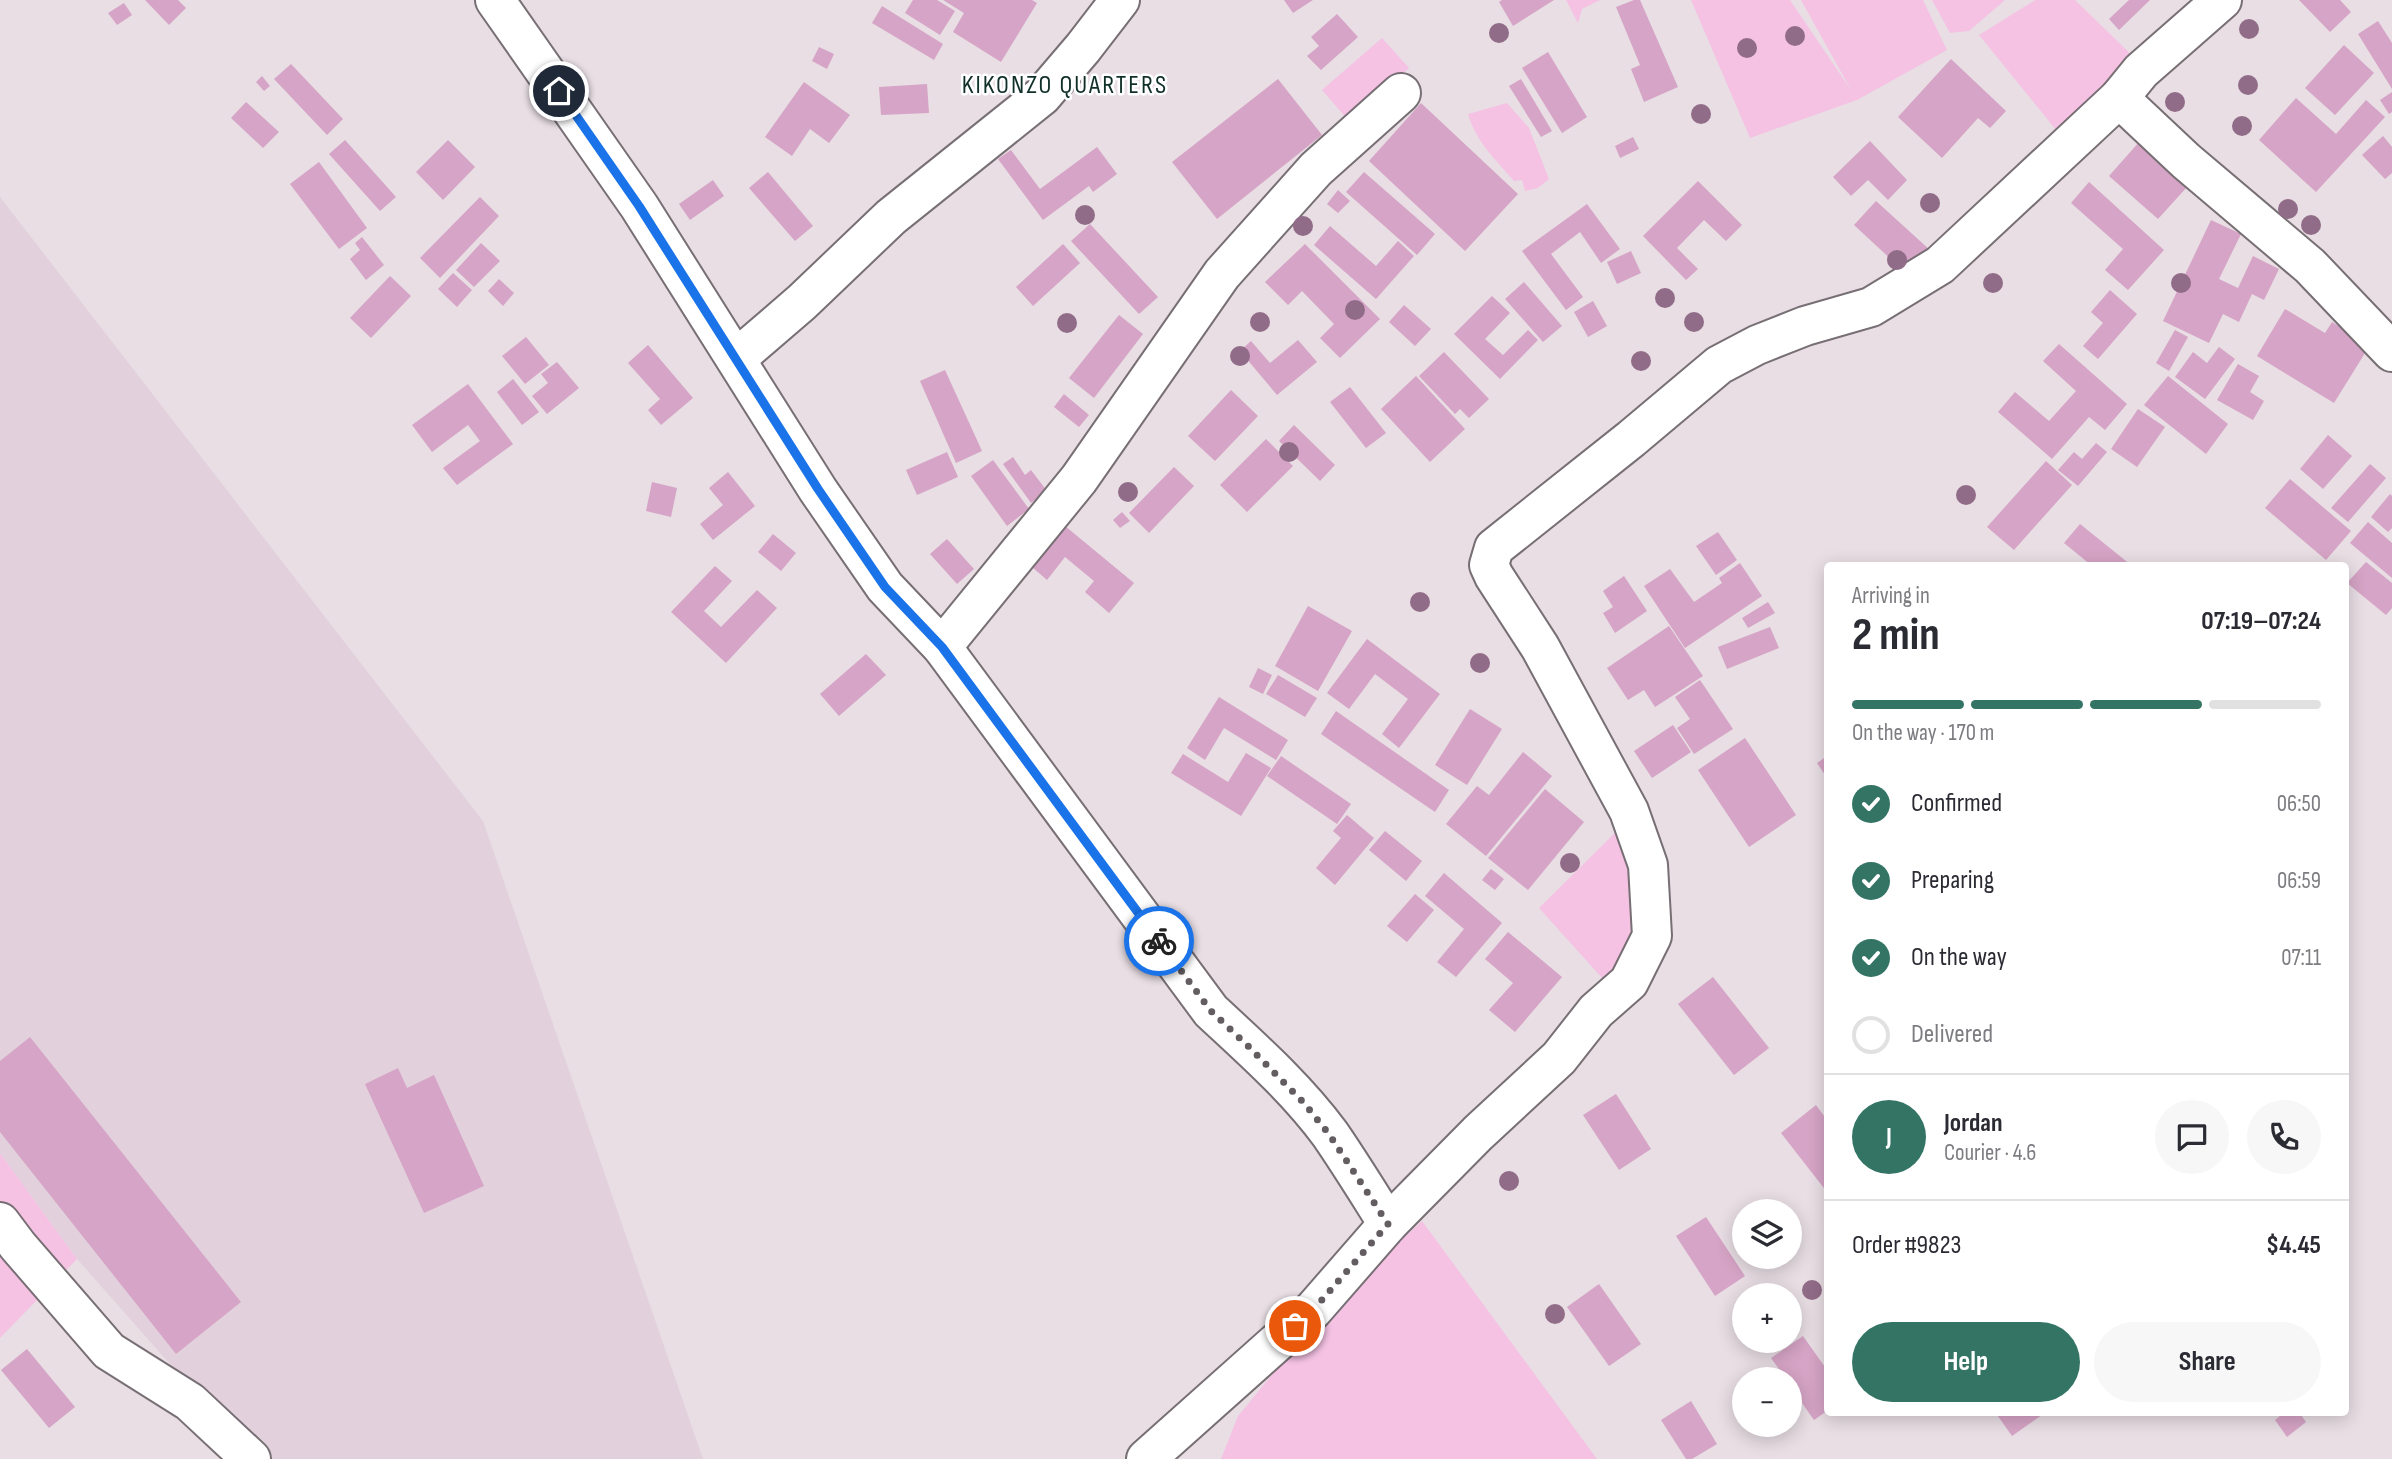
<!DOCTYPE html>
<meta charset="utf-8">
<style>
body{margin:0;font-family:"Sofia Sans Condensed",sans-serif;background:#f7f7f7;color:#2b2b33;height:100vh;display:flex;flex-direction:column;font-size:26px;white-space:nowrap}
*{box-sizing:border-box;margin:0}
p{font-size:23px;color:#7c7c81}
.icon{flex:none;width:38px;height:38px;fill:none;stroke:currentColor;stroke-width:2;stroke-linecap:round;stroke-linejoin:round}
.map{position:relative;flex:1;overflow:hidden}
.drawer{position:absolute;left:1824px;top:562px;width:525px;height:854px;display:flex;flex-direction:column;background:#fff;border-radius:7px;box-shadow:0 4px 18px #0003}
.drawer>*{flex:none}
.fabs{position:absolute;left:1732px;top:1199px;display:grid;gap:14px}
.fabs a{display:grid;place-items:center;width:70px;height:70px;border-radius:50%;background:#fff;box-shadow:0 4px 18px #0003;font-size:35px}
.pin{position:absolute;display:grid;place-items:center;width:60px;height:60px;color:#fff;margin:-30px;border:4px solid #fff;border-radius:50%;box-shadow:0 2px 7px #0007}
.courier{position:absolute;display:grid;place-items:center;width:70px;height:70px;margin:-35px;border:5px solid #1a73e8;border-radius:50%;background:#fff;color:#222;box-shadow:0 2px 9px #0007}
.overview em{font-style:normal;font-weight:700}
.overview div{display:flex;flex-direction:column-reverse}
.overview{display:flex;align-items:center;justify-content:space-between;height:119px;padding:0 28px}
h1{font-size:46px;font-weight:700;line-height:52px}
.bar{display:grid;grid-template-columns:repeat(4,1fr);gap:10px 7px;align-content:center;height:84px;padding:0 28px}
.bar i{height:9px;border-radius:5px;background:#e1e1e2}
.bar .active{background:#337464}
.bar p{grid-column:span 4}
.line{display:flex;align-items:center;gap:18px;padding:0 28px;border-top:2px solid #e1e1e2}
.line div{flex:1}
.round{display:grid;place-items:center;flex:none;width:74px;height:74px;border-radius:37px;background:#f7f7f7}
ol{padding:0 28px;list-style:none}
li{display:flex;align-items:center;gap:21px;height:77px}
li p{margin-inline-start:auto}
li .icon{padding:7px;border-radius:50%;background:#337464;color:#fff;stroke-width:4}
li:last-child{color:#7c7c81}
li i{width:38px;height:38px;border:4px solid #e1e1e2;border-radius:50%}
.primary-button{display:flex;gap:14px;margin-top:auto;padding:14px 28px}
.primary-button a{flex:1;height:80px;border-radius:42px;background:#337464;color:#fff;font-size:28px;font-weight:700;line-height:80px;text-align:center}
.primary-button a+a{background:#f7f7f7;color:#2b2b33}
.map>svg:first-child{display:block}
.built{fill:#e2d1dc}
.green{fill:#f5c2e4}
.building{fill:#d6a4c6}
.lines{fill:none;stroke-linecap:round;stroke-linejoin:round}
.minor-casing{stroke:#776f74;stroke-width:42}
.minor{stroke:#fff;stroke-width:38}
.tree{fill:#916c88}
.done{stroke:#635d61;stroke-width:7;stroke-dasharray:0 12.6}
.route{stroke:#1a73e8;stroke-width:9}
.labels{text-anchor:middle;stroke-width:5;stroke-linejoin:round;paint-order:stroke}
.quarter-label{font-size:26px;letter-spacing:2px;fill:#102f28;stroke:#fff}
</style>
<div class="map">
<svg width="2392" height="1459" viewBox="0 0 2392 1459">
<rect width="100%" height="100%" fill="#e8dee4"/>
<!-- built -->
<polygon class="built" points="0,197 483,821 703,1459 254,1459 77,1259 0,1153"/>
<!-- green -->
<g class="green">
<polygon points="1566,0 1600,0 1582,9 1578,23"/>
<polygon points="1691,0 1790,0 1851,90 1801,0 1923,0 1947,50 1857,100 1750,138"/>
<polygon points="1932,0 2005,0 1969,31 1950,33"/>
<polygon points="2035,0 2075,0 2141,64 2069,146 1979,35"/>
<polygon points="1382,38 1409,68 1349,121 1322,90"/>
<path d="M1507,103L1529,128L1549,179L1538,188L1525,191L1522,180L1514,181C1496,160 1476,142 1468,114Z"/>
<polygon points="1624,824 1642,936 1612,989 1539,908"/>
<polygon points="0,1153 77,1259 0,1338"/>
<polygon points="1422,1221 1597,1459 1221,1459 1238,1416 1327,1308"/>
</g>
<!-- building -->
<g class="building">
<polygon points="145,0 178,0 186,8 169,25"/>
<polygon points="913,0 937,0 955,11 940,35 905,13"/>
<polygon points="943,0 1032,0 1037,3 1001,62 953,32 964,13"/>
<polygon points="1284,0 1313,0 1293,13"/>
<polygon points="1502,0 1554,0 1513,26 1499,2"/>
<polygon points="1634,0 1640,0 1678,87 1644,102 1631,69 1640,65 1616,7"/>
<polygon points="2129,0 2150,0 2119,30 2109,19"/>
<polygon points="2299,0 2340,0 2351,12 2330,32"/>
<polygon points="124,3 132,15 117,25 108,13"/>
<polygon points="882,6 943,44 934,60 872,23"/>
<polygon points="1337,14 1358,37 1321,70 1307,56 1319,46 1311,37"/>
<polygon points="2378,21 2392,43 2392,89 2358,34"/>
<polygon points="2344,45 2374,73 2335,115 2305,88"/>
<polygon points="819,47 834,54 827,69 812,61"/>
<polygon points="1548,52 1587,117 1562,133 1522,68"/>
<polygon points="1951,59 2006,111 1990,128 1978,118 1942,158 1898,117"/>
<polygon points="291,64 343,119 327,135 274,79"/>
<polygon points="262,76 270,86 264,91 256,82"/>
<polygon points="1278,79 1322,135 1217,219 1172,162"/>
<polygon points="1521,79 1552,131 1541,137 1509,86"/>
<polygon points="804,82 850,115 829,143 810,129 792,156 765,137"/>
<polygon points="927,84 929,113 881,115 879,87"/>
<polygon points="2392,92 2392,112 2389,114 2380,100"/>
<polygon points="2296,98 2336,134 2366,100 2385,117 2316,192 2259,140"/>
<polygon points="246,102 279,132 263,148 231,118"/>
<polygon points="1421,103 1518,194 1465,251 1369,161"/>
<polygon points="2148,132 2197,176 2158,219 2109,176"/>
<polygon points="2383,136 2392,147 2392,173 2385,179 2362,155"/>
<polygon points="1633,137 1639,149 1620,158 1615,146"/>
<polygon points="345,140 396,197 380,211 329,154"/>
<polygon points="448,140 475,167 443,200 416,172"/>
<polygon points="1870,141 1907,180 1888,200 1868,180 1851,196 1833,177"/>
<polygon points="1097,147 1117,174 1093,192 1089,186 1043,220 998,159 1011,150 1040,189"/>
<polygon points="319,162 367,228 339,249 290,184"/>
<polygon points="768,172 813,226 795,241 749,188"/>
<polygon points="1364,172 1435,234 1417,255 1346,192"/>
<polygon points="713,180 724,196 690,220 679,204"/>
<polygon points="1698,181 1742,225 1726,241 1704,220 1677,248 1698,269 1686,280 1643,236"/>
<polygon points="2089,182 2164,250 2128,290 2105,270 2123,249 2071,203"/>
<polygon points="1338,190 1350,201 1338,213 1327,204"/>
<polygon points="480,197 499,216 440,278 420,258"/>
<polygon points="1876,201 1931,251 1909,276 1854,225"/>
<polygon points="1587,204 1620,249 1601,263 1580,232 1551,254 1583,297 1566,310 1522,251"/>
<polygon points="2211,220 2241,234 2219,279 2238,288 2253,256 2279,269 2264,300 2252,294 2239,322 2223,314 2209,343 2163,321"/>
<polygon points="1090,224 1158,297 1139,314 1071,241"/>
<polygon points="1330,226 1376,266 1398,241 1414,256 1376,299 1314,245"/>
<polygon points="362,237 384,265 366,280 350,259 360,250 355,243"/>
<polygon points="481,243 500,261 474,287 456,270"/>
<polygon points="1063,244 1080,263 1033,306 1016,287"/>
<polygon points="1305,244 1380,319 1340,358 1320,338 1334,324 1302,291 1288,305 1265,282"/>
<polygon points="1631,251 1641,273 1617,284 1607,262"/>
<polygon points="453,273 472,290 457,307 438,289"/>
<polygon points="390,276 411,296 371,338 350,318"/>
<polygon points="499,279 514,293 503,306 488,291"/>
<polygon points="1524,282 1562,326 1543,342 1505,299"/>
<polygon points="2110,290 2137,314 2098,359 2083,346 2103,323 2091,312"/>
<polygon points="1492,296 1510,313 1485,339 1503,355 1528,330 1538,340 1500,379 1454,334"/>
<polygon points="1593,301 1607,326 1588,337 1574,312"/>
<polygon points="1404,305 1431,329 1415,346 1389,322"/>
<polygon points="2285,309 2325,333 2332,322 2370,345 2334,403 2257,356"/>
<polygon points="1119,315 1143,334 1094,398 1069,378"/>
<polygon points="2175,330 2188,337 2169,371 2156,363"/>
<polygon points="526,337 549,365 525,384 502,356"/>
<polygon points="1298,340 1317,362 1277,395 1240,351 1251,341 1270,363"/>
<polygon points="2059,344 2127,404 2105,430 2089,417 2052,459 1998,412 2015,392 2049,421 2076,391 2043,361"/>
<polygon points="648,345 693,398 661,425 648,410 660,399 628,363"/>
<polygon points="2219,347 2235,359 2205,399 2175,377 2193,352 2207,363"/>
<polygon points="1444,352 1489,399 1469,418 1460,409 1455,414 1419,376"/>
<polygon points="557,362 579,388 547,414 532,396 548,383 541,374"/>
<polygon points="2238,364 2259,376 2250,392 2264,401 2253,420 2217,400"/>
<polygon points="945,370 982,451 956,463 920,381"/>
<polygon points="1416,376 1465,429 1430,462 1381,409"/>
<polygon points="2168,376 2228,424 2206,454 2144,405"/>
<polygon points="513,379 539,412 522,425 497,392"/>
<polygon points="468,384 513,444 457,485 443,468 480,441 468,425 432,452 412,425"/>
<polygon points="1350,387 1386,433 1366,448 1330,402"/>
<polygon points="1231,390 1258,416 1215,461 1188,436"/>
<polygon points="1064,394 1089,415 1079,427 1054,407"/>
<polygon points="2138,409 2165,427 2137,467 2111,449"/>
<polygon points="1294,425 1335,465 1320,481 1279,441"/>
<polygon points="2328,435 2352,456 2323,489 2300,469"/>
<polygon points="1266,439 1293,466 1247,512 1220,485"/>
<polygon points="2096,443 2107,452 2078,486 2058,470 2074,452 2082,459"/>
<polygon points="947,452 958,477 917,495 906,470"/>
<polygon points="1013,457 1025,475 1031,470 1047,491 1031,503 1003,464"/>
<polygon points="993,460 1029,509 1007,526 971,476"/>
<polygon points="2046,461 2072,485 2014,550 1987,527"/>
<polygon points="2370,464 2386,478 2348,522 2331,508"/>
<polygon points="1174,467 1194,486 1149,533 1129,513"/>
<polygon points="728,472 755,506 713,540 700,524 723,505 709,488"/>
<polygon points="2290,479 2351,531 2326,560 2265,508"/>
<polygon points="652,482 677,488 671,517 646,511"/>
<polygon points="2390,494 2392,496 2392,528 2388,532 2371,517"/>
<polygon points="1122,512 1130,521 1120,528 1113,520"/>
<polygon points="1059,521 1134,583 1109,613 1085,592 1094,581 1065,557 1047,580 1025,561"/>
<polygon points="2368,522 2392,543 2392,578 2350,543"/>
<polygon points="2080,524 2131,565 2091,565 2064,543"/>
<polygon points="1718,532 1737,560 1716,575 1696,546"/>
<polygon points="773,534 796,553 781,571 758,552"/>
<polygon points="947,539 974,569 957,584 930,554"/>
<polygon points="2366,562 2392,583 2392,608 2386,615 2347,583"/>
<polygon points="1740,563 1762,596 1685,648 1644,586 1670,569 1694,602 1722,583 1719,578"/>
<polygon points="715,566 732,581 704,611 721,627 757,590 777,608 726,663 671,612"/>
<polygon points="1624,576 1647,611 1615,633 1603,613 1613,607 1603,591"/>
<polygon points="1768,602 1775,613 1748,628 1742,618"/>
<polygon points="1308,606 1352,631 1318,691 1275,666"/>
<polygon points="1669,626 1703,676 1655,707 1644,690 1628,700 1607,668"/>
<polygon points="1770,627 1779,648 1727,669 1718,647"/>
<polygon points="1367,639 1440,694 1399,748 1382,734 1408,699 1375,674 1349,709 1327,693"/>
<polygon points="866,654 886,675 839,716 820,694"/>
<polygon points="1258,668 1272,675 1263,694 1249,687"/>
<polygon points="1278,675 1317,698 1305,717 1266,694"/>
<polygon points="1700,680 1733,729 1694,754 1677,728 1690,719 1675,697"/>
<polygon points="1219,697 1288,740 1276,760 1224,728 1205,760 1187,748"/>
<polygon points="1470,709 1502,729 1467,785 1435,765"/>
<polygon points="1336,711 1449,790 1435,812 1321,734"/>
<polygon points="1673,725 1691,752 1652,778 1634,751"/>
<polygon points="1745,738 1796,815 1749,847 1698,770"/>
<polygon points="1523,752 1552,776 1486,856 1446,824 1477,786 1489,795"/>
<polygon points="1246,753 1271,768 1241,816 1171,773 1183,754 1228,782"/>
<polygon points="1281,756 1351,804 1337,824 1267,776"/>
<polygon points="1827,756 1827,778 1817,763"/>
<polygon points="1545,789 1584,822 1528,890 1488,858"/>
<polygon points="1347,815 1374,838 1335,885 1316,868 1341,838 1333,831"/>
<polygon points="1385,831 1422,861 1406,881 1369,850"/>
<polygon points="1491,869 1504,879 1495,890 1482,880"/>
<polygon points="1444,873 1502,923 1456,977 1437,962 1464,929 1425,896"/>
<polygon points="1415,894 1434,910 1407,942 1387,926"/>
<polygon points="1508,932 1562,977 1515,1032 1489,1010 1513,983 1485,959"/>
<polygon points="1713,977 1769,1048 1734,1075 1678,1004"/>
<polygon points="30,1037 241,1302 176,1354 0,1132 0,1061"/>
<polygon points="398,1068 407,1088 434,1075 484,1186 424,1213 365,1084"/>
<polygon points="1616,1094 1651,1149 1619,1170 1583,1115"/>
<polygon points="1816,1105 1827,1120 1827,1192 1781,1133"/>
<polygon points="1706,1217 1745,1276 1715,1296 1676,1236"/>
<polygon points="1599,1284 1641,1344 1609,1366 1567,1307"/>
<polygon points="1803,1336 1827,1370 1827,1411 1814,1420 1790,1386 1790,1379 1786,1379 1771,1358"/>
<polygon points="27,1349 75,1407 49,1428 1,1370"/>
<polygon points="1691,1401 1717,1444 1692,1459 1686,1459 1661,1420"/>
<polygon points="1995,1412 2046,1412 2012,1436"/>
<polygon points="2285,1412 2299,1412 2306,1422 2287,1437 2275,1420"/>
</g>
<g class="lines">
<defs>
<g id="minor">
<path d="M495,0L639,206L818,490L885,587L942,647L1211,1011C1252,1049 1296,1088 1330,1134C1350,1163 1369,1194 1388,1224"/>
<polyline points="2119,98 2186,161 2310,266 2392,352"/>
<polyline points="737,358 802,302 891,217 1042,96 1083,48 1120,0"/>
<polyline points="942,647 1079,479 1222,274 1316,169 1401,93"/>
<polyline points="0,1222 18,1246 109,1351 190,1402 251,1459"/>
<polyline points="1146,1459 1313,1310 1388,1224 1478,1133 1559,1058 1596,1011 1629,982 1652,936 1648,865 1629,811 1540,647 1494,576 1489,565 1494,548 1631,439 1719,365 1757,345 1805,326 1871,307 1940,265 2119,98 2141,71 2222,0"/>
</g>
</defs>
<!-- minor casing -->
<use href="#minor" class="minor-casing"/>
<!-- minor -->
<use href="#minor" class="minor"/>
</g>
<!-- trees -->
<g class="tree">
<circle cx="2249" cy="29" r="10"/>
<circle cx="1499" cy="33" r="10"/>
<circle cx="1795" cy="36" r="10"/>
<circle cx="1747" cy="48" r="10"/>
<circle cx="2248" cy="85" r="10"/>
<circle cx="2175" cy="102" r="10"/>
<circle cx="1701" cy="114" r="10"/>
<circle cx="2242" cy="126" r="10"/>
<circle cx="1930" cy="203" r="10"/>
<circle cx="2288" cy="209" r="10"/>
<circle cx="1085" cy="215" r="10"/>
<circle cx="2311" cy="225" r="10"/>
<circle cx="1303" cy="226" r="10"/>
<circle cx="1897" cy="260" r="10"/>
<circle cx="1993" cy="283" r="10"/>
<circle cx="2181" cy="283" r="10"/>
<circle cx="1665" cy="298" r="10"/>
<circle cx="1355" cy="310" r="10"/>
<circle cx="1260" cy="322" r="10"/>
<circle cx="1694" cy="322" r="10"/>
<circle cx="1067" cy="323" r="10"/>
<circle cx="1240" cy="356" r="10"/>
<circle cx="1641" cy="361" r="10"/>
<circle cx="1289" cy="452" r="10"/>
<circle cx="1128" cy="492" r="10"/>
<circle cx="1966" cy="495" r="10"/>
<circle cx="1420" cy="602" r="10"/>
<circle cx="1480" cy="663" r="10"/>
<circle cx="1570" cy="863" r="10"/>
<circle cx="1509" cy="1181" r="10"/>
<circle cx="1812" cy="1290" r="10"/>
<circle cx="1555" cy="1314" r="10"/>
</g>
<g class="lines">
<!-- done -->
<polyline class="done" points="1159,941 1211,1011 1247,1045 1304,1103 1329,1134 1388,1224 1313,1310 1295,1326"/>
<!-- route -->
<polyline class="route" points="559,91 639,206 818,489 885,587 942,647 1159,941"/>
</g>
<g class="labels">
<!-- quarter labels -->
<g class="quarter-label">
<text x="1065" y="93">KIKONZO QUARTERS</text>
</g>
</g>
</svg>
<div class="fabs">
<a><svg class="icon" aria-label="layers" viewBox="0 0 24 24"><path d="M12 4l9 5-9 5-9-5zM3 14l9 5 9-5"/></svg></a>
<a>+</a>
<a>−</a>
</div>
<div class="pin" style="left:1295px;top:1326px;background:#ea580c"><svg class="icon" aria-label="bag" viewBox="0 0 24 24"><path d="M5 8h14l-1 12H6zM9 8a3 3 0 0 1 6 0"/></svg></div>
<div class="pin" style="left:559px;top:91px;background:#1f2937"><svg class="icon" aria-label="home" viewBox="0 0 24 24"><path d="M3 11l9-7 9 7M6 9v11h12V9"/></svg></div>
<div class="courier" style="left:1159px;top:941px"><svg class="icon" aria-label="bike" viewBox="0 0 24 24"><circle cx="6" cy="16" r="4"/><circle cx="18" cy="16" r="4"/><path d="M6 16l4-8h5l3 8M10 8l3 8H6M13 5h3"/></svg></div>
<section class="drawer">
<div class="overview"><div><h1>2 min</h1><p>Arriving in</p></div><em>07:19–07:24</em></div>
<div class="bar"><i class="active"></i><i class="active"></i><i class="active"></i><i></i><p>On the way · 170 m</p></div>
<ol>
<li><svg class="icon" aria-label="check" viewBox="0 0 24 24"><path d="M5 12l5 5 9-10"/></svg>Confirmed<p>06:50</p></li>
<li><svg class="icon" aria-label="check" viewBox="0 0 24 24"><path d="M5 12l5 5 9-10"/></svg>Preparing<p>06:59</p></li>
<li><svg class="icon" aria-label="check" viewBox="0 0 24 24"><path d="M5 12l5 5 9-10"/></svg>On the way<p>07:11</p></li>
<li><i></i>Delivered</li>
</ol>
<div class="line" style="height:126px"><b class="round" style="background:#337464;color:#fff">J</b><div><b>Jordan</b><p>Courier · 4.6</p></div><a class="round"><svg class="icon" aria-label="chat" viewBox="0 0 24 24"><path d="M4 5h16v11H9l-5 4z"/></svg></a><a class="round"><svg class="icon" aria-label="phone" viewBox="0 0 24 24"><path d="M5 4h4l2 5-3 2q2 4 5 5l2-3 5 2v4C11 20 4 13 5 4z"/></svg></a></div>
<div class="line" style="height:91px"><div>Order #9823</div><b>$4.45</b></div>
<div class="primary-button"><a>Help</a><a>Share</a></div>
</section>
</div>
